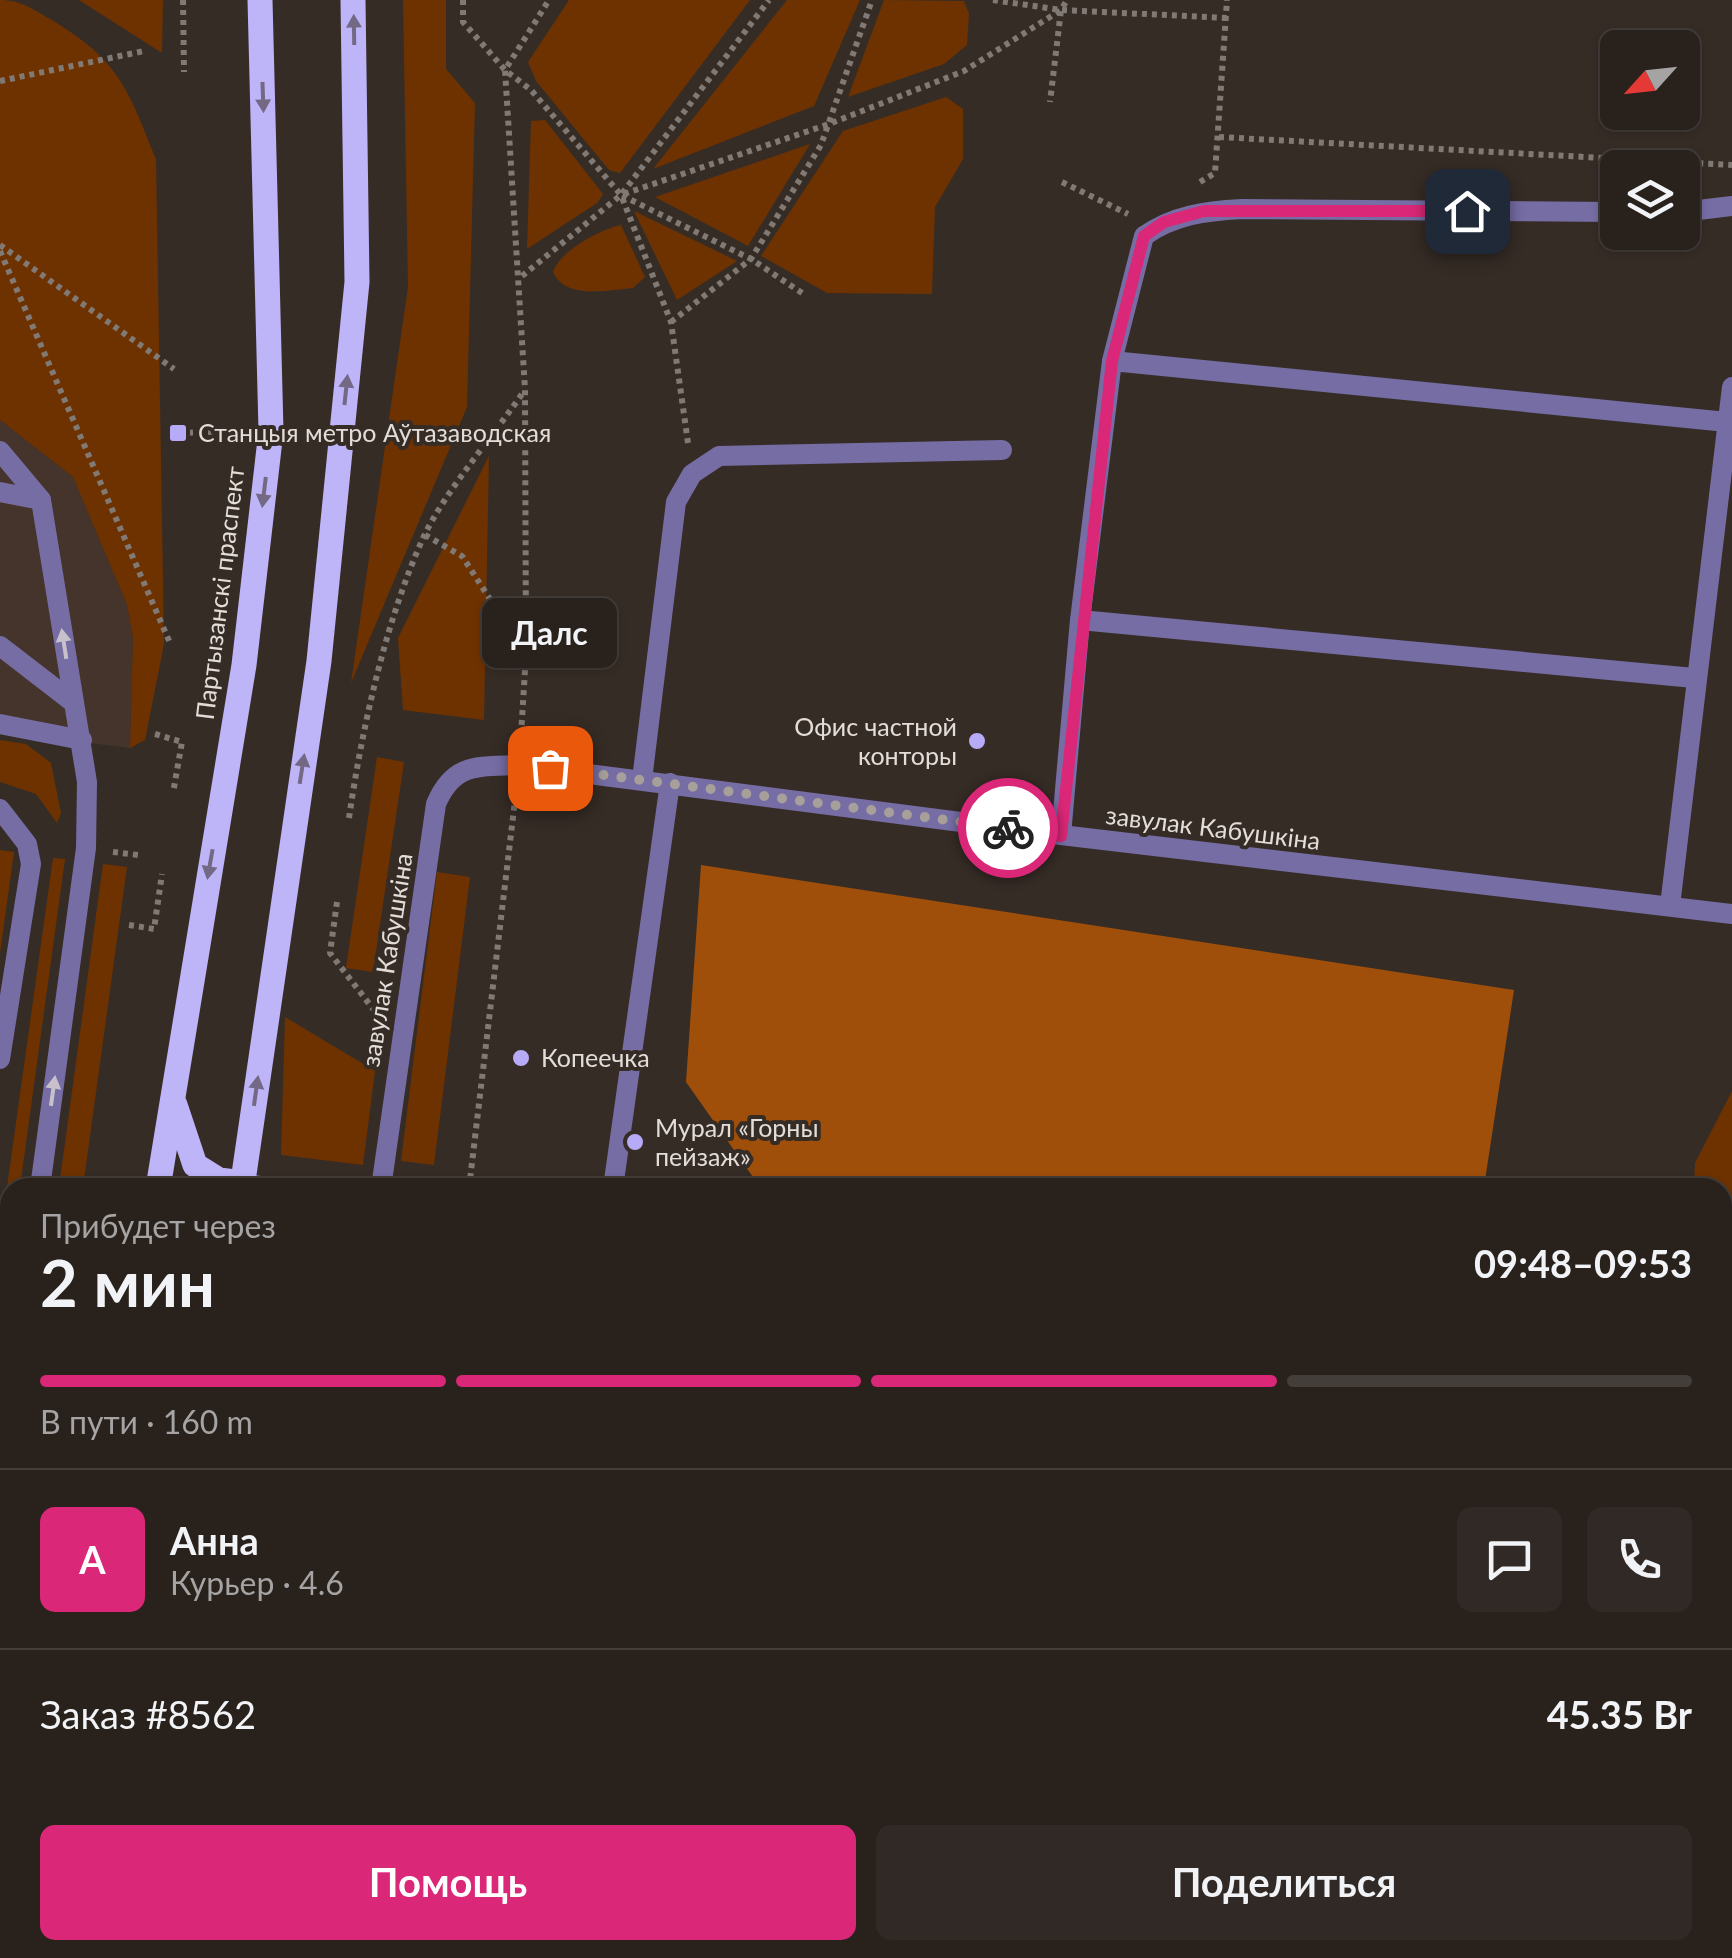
<!DOCTYPE html>
<html lang="ru">
<meta charset="utf-8">
<style>
body{margin:0;font-family:Lato,sans-serif;background:#302925;color:#f1f3f6;height:100vh;display:flex;flex-direction:column;font-size:38px;white-space:nowrap}
*{box-sizing:border-box;margin:0}
p{font-size:32px;color:#a5a3a3}
.icon{flex:none;width:55px;height:55px;fill:none;stroke:currentColor;stroke-width:2;stroke-linecap:round;stroke-linejoin:round}
.map{position:relative;flex:1;overflow:hidden}
.panel{position:absolute;left:0px;top:1178px;width:1732px;height:782px;display:flex;flex-direction:column;background:#28211c;border-radius:30px 30px 0 0;box-shadow:0 2px 8px #0004,0 0 0 2px #443e3b}
.panel>*{flex:none}
.needle{width:65px;rotate:243deg}
.buttons{position:absolute;left:1600px;top:30px;display:grid;gap:20px}
.buttons a{display:grid;place-items:center;width:100px;height:100px;border-radius:15px;background:#28211c;box-shadow:0 2px 8px #0004,0 0 0 2px #443e3b;font-size:50px}
.pin{position:absolute;display:grid;place-items:center;width:85px;height:85px;color:#fff;margin:-42px;border-radius:20px;box-shadow:0 5px 15px #0006}
.courier{position:absolute;display:grid;place-items:center;width:100px;height:100px;margin:-50px;border:8px solid #db2777;border-radius:50%;background:#fff;color:#222;box-shadow:0 2px 12px #0007}
.bubble{position:absolute;height:70px;border-radius:15px;background:#28211c;box-shadow:0 2px 8px #0004,0 0 0 2px #443e3b;font-size:32px;font-weight:700;line-height:70px;text-align:center}
.overview em{font-style:normal;font-weight:700}
.overview div{display:flex;flex-direction:column-reverse}
.overview{display:flex;align-items:center;justify-content:space-between;height:170px;padding:0 40px}
h1{font-size:65px;font-weight:700;line-height:75px}
.bar{display:grid;grid-template-columns:repeat(4,1fr);gap:15px 10px;align-content:center;height:120px;padding:0 40px}
.bar i{height:12px;border-radius:8px;background:#443e3b}
.bar .active{background:#db2777}
.bar p{grid-column:span 4}
.line{display:flex;align-items:center;gap:25px;padding:0 40px;border-top:2px solid #443e3b}
.line div{flex:1}
.round{display:grid;place-items:center;flex:none;width:105px;height:105px;border-radius:15px;background:#302925}
.cta{display:flex;gap:20px;margin-top:auto;padding:20px 40px}
.cta a{flex:1;height:115px;border-radius:15px;background:#db2777;color:#fff;font-size:40px;font-weight:700;line-height:115px;text-align:center}
.cta a+a{background:#302925;color:#f1f3f6}
.map>svg:first-child{display:block}
.built{fill:#44342b}
.green{fill:#6e3200}
.forest{fill:#a04f0a}
.lines{fill:none;stroke-linecap:round;stroke-linejoin:round}
.path{stroke:#817974;stroke-width:6;stroke-dasharray:5 5;stroke-linecap:butt}
.service{stroke:#766da5;stroke-width:20}
.minor{stroke:#766da5;stroke-width:20}
.primary{stroke:#beb4f8;stroke-width:25}
.oneway{fill:#736984}
.oneway2{fill:#c8c1cc}
.done{stroke:#a69f9a;stroke-width:10;stroke-dasharray:0 18}
.route{stroke:#db2777;stroke-width:12}
.poi-dot{fill:#b7abf8;stroke:#362c26;stroke-width:4}
.labels{text-anchor:middle;stroke-width:8;stroke-linejoin:round;paint-order:stroke}
.poi-label{font-size:25px;fill:#e3ddd9;stroke:#362c26;text-anchor:start}
.street-label{font-size:25px;fill:#e3ddd9;stroke:#362c26}
</style>
<div class="map">
<svg width="1732" height="1958" viewBox="0 0 1732 1958">
<rect width="100%" height="100%" fill="#362c26"/>
<!-- built -->
<polygon class="built" points="0,420 73,477 127,605 133,638 130,748 0,732"/>
<!-- green -->
<g class="green">
<path d="M0,0C21,0 32,9 50,19C119,60 127,87 156,159L164,644L145,740L130,748L133,638L127,605L73,477L0,420Z"/>
<polygon points="79,0 163,0 162,53"/>
<polygon points="403,0 446,0 446,69 475,103 467,407 351,683 408,287"/>
<polygon points="569,0 750,0 620,173 609,170 536,81 528,62"/>
<polygon points="787,0 860,0 814,106 653,169"/>
<polygon points="884,0 964,1 969,14 967,45 944,64 848,97"/>
<polygon points="946,97 963,109 963,159 935,207 932,294 827,293 761,256 843,131"/>
<polygon points="545,120 603,194 597,203 527,249 531,121"/>
<polygon points="810,144 748,246 655,197"/>
<polygon points="634,211 737,261 677,300"/>
<path d="M621,225L645,277L633,288C608,290 565,300 553,272C560,251 599,230 621,225Z"/>
<polygon points="489,456 484,720 403,710 398,638"/>
<polygon points="0,740 26,744 51,763 61,813 57,823 36,794 0,782"/>
<polygon points="377,757 404,762 373,972 346,968"/>
<polygon points="0,850 14,852 0,953"/>
<polygon points="53,858 65,859 20,1187 10,1188 10,1224 2,1223"/>
<polygon points="103,864 127,867 83,1187 59,1187"/>
<polygon points="437,872 470,877 434,1165 401,1161"/>
<polygon points="285,1017 375,1071 363,1165 281,1155"/>
<polygon points="1732,1091 1732,1339 1723,1327 1722,1188 1694,1187 1695,1163"/>
<polygon points="0,1269 10,1270 0,1350"/>
<polygon points="0,1352 10,1366 10,1580 0,1579"/>
<polygon points="0,1634 10,1636 10,1950 32,1950 31,1958 0,1958"/>
<polygon points="168,1950 259,1950 258,1958 166,1958"/>
<polygon points="436,1950 778,1950 777,1958 435,1958"/>
</g>
<!-- forest -->
<polygon class="forest" points="701,865 1514,990 1484,1187 760,1187 686,1082"/>
<g class="lines">
<!-- path -->
<g class="path">
<polyline points="183,0 184,72"/>
<polyline points="463,0 463,22 505,70 531,90 621,195 829,124 964,71 1061,10 1067,0"/>
<polyline points="993,0 1061,10 1050,102"/>
<polyline points="1062,10 1227,18"/>
<polyline points="0,81 144,51"/>
<polyline points="1219,137 1732,165"/>
<polyline points="1062,182 1128,214"/>
<polyline points="1200,182 1215,173 1227,0"/>
<polyline points="0,245 174,369"/>
<polyline points="0,251 170,643"/>
<polyline points="522,276 621,195 769,0"/>
<polyline points="671,322 751,259 821,145 872,0"/>
<polyline points="178,433 242,431"/>
<polyline points="688,443 671,322 621,195 751,259 805,295"/>
<polyline points="425,535 462,556 525,653"/>
<polyline points="155,734 182,742 173,793"/>
<polyline points="521,735 526,654 525,389 505,70 549,0"/>
<path d="M349,818C362,728 386,619 424,536C446,490 495,434 524,391"/>
<polyline points="113,852 138,855"/>
<polyline points="337,902 330,953 377,1014"/>
<polyline points="129,925 154,929 162,874"/>
<polyline points="469,1188 516,792"/>
<polyline points="361,1958 363,1950"/>
<polyline points="420,1958 421,1950"/>
</g>
<!-- service -->
<g class="service">
<polyline points="1682,212 1732,206"/>
<path d="M1112,361L1144,236C1174,215 1205,211 1242,209L1618,212"/>
<polyline points="0,451 41,500 87,782 86,848 40,1188"/>
<polyline points="0,492 41,500"/>
<polyline points="1080,620 1694,678"/>
<polyline points="0,646 74,703"/>
<polyline points="0,724 82,740"/>
<polyline points="642,780 676,502 692,474 719,456 1002,450"/>
<polyline points="0,809 27,844 31,864 0,1059"/>
<polyline points="1061,835 1080,620 1112,361 1727,422"/>
<polyline points="1670,906 1732,387"/>
<polyline points="613,1188 670,783"/>
<polyline points="1722,1415 1732,1416"/>
<polyline points="0,1609 10,1610"/>
<polyline points="1722,1665 1732,1666"/>
<polyline points="1722,1897 1732,1898"/>
<polyline points="273,1958 274,1950"/>
<polyline points="1079,1958 1080,1950"/>
<polyline points="1174,1958 1175,1950"/>
<polyline points="1624,1958 1625,1950"/>
</g>
<!-- minor -->
<g class="minor">
<polyline points="243,1183 274,1188"/>
<path d="M381,1188L436,804C454,762 478,767 519,765L1061,835L1732,914"/>
</g>
<!-- primary -->
<g class="primary">
<polyline points="175,1105 195,1165 219,1180 243,1183"/>
<polyline points="158,1188 244,665 271,431 260,0"/>
<polyline points="242,1188 319,661 357,282 353,0"/>
<polyline points="56,1958 57,1950"/>
<polyline points="138,1958 139,1950"/>
</g>
</g>
<!-- one-way arrows -->
<defs><path id="oneway-solid" d="M-6-.8H1V-3.2L6.5 0L1 3.2V.8H-6Z" transform="scale(2.5)"/></defs>
<g class="oneway">
<use href="#oneway-solid" transform="translate(354 30) rotate(-91)"/>
<use href="#oneway-solid" transform="translate(263 97) rotate(88)"/>
<use href="#oneway-solid" transform="translate(346 390) rotate(-84)"/>
<use href="#oneway-solid" transform="translate(264 492) rotate(97)"/>
<use href="#oneway-solid" transform="translate(302 769) rotate(-81)"/>
<use href="#oneway-solid" transform="translate(210 864) rotate(100)"/>
<use href="#oneway-solid" transform="translate(256 1091) rotate(-82)"/>
</g>
<g class="oneway2">
<use href="#oneway-solid" transform="translate(64 644) rotate(-99)"/>
<use href="#oneway-solid" transform="translate(53 1091) rotate(-82)"/>
</g>
<g class="lines">
<!-- done -->
<polyline class="done" points="550,768 1008,828"/>
<!-- route -->
<polyline class="route" points="1008,828 1061,836 1112,361 1144,236 1164,222 1204,211 1467,211"/>
</g>
<!-- markers -->
<g class="poi-dot">
<rect x="168" y="423" width="20" height="20" rx="5"/>
<circle cx="977" cy="741" r="10"/>
<circle cx="521" cy="1058" r="10"/>
<circle cx="635" cy="1142" r="10"/>
</g>
<g class="labels">
<!-- poi labels -->
<g class="poi-label">
<text x="198" y="442">Станцыя метро Аўтазаводская</text>
<text x="957" y="736" text-anchor="end">Офис частной<tspan x="957" dy="29">конторы</tspan></text>
<text x="541" y="1067">Копеечка</text>
<text x="655" y="1137">Мурал «Горны<tspan x="655" dy="29">пейзаж»</tspan></text>
</g>
<!-- street labels -->
<g class="street-label">
<text transform="translate(220 593) rotate(-83)" y="9">Партызанскі праспект</text>
<text transform="translate(1213 828) rotate(7)" y="9">завулак Кабушкіна</text>
<text transform="translate(387 960) rotate(-81)" y="9">завулак Кабушкіна</text>
</g>
</g>
</svg>
<div class="buttons">
<a><svg class="needle" viewBox="-14 -14 28 28"><path d="M0-13l5 13h-10z" fill="#e53935"/><path d="M0 13l5-13h-10z" fill="#a5a3a3"/></svg></a>
<a><svg class="icon" aria-label="layers" viewBox="0 0 24 24"><path d="M12 4l9 5-9 5-9-5zM3 14l9 5 9-5"/></svg></a>
</div>
<div class="pin" style="left:550px;top:768px;background:#ea580c"><svg class="icon" aria-label="bag" viewBox="0 0 24 24"><path d="M5 8h14l-1 12H6zM9 8a3 3 0 0 1 6 0"/></svg></div>
<div class="pin" style="left:1467px;top:211px;background:#1f2937"><svg class="icon" aria-label="home" viewBox="0 0 24 24"><path d="M3 11l9-7 9 7M6 9v11h12V9"/></svg></div>
<div class="courier" style="left:1008px;top:828px"><svg class="icon" aria-label="bike" viewBox="0 0 24 24"><circle cx="6" cy="16" r="4"/><circle cx="18" cy="16" r="4"/><path d="M6 16l4-8h5l3 8M10 8l3 8H6M13 5h3"/></svg></div>
<div class="bubble" style="left:482px;top:598px;width:135px">Далс</div>
<section class="panel">
<div class="overview"><div><h1>2 мин</h1><p>Прибудет через</p></div><em>09:48–09:53</em></div>
<div class="bar"><i class="active"></i><i class="active"></i><i class="active"></i><i></i><p>В пути · 160 m</p></div>
<div class="line" style="height:180px"><b class="round" style="background:#db2777;color:#fff">А</b><div><b>Анна</b><p>Курьер · 4.6</p></div><a class="round"><svg class="icon" aria-label="chat" viewBox="0 0 24 24"><path d="M4 5h16v11H9l-5 4z"/></svg></a><a class="round"><svg class="icon" aria-label="phone" viewBox="0 0 24 24"><path d="M5 4h4l2 5-3 2q2 4 5 5l2-3 5 2v4C11 20 4 13 5 4z"/></svg></a></div>
<div class="line" style="height:130px"><div>Заказ #8562</div><b>45.35 Br</b></div>
<div class="cta"><a>Помощь</a><a>Поделиться</a></div>
</section>
</div>
